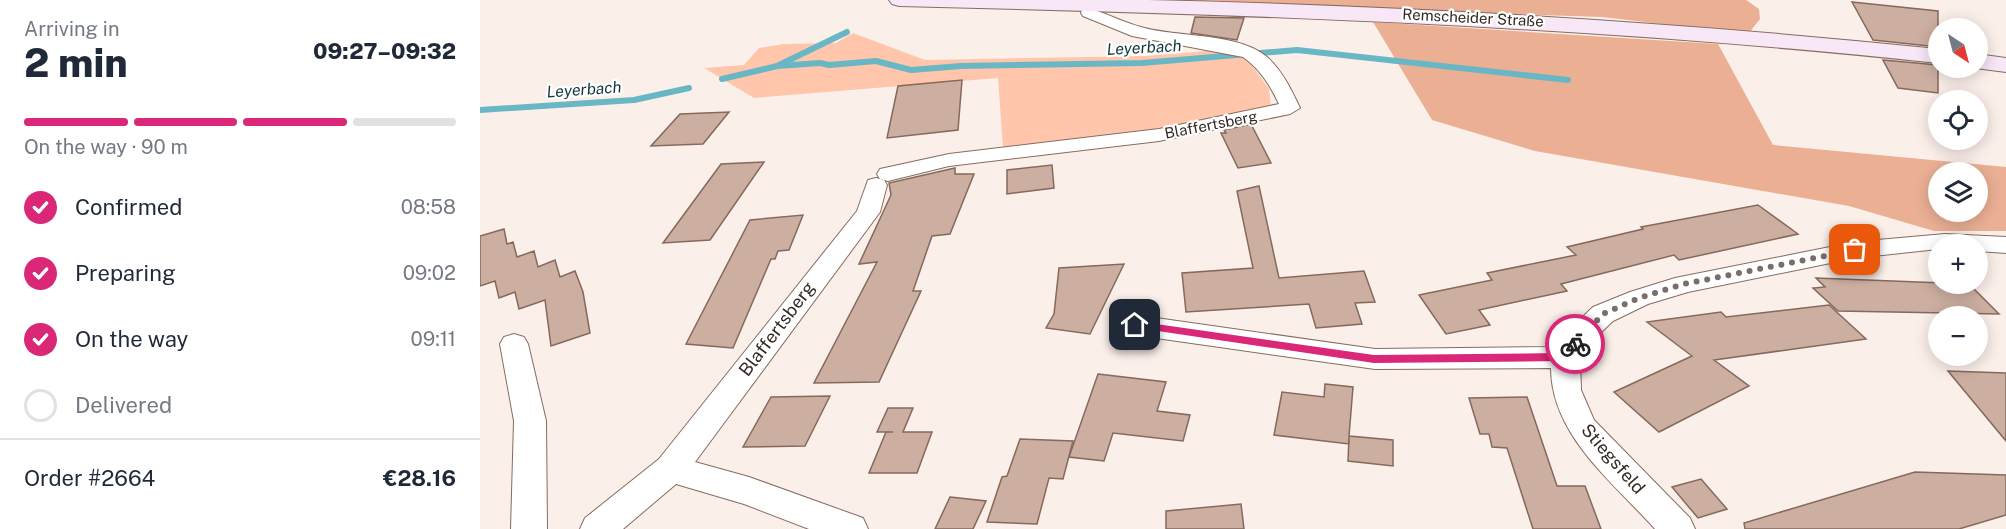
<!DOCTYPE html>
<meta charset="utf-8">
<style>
body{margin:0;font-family:"Public Sans",sans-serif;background:#f6f6f7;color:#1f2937;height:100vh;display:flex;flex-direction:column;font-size:22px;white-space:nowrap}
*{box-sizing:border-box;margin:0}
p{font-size:20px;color:#747a83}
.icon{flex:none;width:33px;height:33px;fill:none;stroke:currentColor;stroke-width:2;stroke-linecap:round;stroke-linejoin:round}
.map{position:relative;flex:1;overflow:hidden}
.side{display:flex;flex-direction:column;background:#fff;width:480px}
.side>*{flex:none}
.needle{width:39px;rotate:144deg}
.buttons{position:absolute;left:1448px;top:18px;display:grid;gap:12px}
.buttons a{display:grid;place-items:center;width:60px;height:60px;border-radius:50%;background:#fff;box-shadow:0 3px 15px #0003;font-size:30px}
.pin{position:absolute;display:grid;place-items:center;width:51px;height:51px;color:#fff;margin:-26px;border-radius:12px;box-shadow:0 3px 9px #0006}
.courier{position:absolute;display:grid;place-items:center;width:60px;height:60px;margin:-30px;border:4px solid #db2777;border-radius:50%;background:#fff;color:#222;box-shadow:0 2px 8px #0007}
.overview em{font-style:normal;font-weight:800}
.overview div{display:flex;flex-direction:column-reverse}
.overview{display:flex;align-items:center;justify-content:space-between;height:102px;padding:0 24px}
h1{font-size:39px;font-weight:800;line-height:45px}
.bar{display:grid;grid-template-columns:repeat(4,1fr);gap:9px 6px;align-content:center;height:72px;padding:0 24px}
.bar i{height:8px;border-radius:4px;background:#e0e1e3}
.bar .selected{background:#db2777}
.bar p{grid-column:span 4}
.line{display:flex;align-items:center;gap:15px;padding:0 24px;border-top:2px solid #e0e1e3}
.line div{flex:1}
ol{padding:0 24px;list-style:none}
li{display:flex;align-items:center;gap:18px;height:66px}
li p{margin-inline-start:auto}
li .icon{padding:6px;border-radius:50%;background:#db2777;color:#fff;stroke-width:4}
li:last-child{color:#747a83}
li i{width:33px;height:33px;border:3px solid #e0e1e3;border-radius:50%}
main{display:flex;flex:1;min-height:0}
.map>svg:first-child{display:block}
.green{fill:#ffc6ac}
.forest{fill:#ebb094;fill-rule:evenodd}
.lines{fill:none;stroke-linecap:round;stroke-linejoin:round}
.stream{stroke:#69b7c4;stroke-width:6}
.building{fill:#cdafa1;stroke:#84695c;stroke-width:1.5}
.street-casing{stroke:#876c5f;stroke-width:2}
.secondary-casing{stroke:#876c5f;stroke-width:2}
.street{fill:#fff;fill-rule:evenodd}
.secondary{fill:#f8e7f7;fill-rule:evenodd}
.route{fill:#db2777}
.done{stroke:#7a6e69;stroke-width:6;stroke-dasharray:0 10.8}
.labels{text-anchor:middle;stroke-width:4.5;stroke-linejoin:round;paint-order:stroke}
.far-street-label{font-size:15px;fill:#352924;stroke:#fff}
.far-water-label{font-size:16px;font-style:italic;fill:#10373d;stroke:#fff}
.street-label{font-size:18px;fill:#352924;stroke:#fff}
</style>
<main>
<section class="side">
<div class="overview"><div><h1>2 min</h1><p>Arriving in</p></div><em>09:27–09:32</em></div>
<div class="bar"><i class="selected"></i><i class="selected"></i><i class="selected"></i><i></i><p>On the way · 90 m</p></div>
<ol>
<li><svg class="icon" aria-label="check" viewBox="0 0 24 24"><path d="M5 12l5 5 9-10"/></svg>Confirmed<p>08:58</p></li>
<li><svg class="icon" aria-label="check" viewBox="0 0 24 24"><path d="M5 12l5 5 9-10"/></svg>Preparing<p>09:02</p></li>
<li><svg class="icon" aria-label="check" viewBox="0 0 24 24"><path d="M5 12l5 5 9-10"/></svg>On the way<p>09:11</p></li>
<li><i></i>Delivered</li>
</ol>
<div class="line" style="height:78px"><div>Order #2664</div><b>€28.16</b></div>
</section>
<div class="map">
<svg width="1526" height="529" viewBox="0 0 1526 529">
<rect width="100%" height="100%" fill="#fbefe9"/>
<!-- green -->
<polygon class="green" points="373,33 445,60 666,56 750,49 766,57 789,89 791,107 675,129 523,148 518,78 274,98 224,68 264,65 279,48 304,44 356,43"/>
<!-- forest -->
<g class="forest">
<polygon points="707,0 1266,0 1279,9 1280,19 1268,34 1122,17 806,7"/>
<path d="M893,22L1238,44L1293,145L1526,167V231H1454L1369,206L1055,151L952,120ZM1458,172H1497V212H1458Z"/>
</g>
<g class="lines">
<!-- stream -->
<g class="stream">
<polyline points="299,65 367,32"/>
<polyline points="242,79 297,66 340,63 349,65 396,61 431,70 481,66 662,63 817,50 1088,80"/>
<polyline points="0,110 154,100 209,88"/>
</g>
</g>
<!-- building -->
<g class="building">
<polygon points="1372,2 1458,11 1458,47 1393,40"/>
<polygon points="715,17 764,18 757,40 711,33"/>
<polygon points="1403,60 1458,65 1458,93 1418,88"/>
<polygon points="482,80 478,130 407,138 418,86"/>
<polygon points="249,112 223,144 171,146 200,114"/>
<polygon points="771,124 791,163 758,168 741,133 746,133 744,130"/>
<polygon points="284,162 230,240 183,243 241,164"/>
<polygon points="572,165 574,188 527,194 527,170"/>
<polygon points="475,168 475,174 494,174 470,234 452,236 433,291 441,291 399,382 334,383 397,262 379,264 411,195 409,183"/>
<polygon points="779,186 799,278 884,271 895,302 875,303 882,324 836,328 829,304 706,312 702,273 773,268 757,191"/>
<polygon points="1278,205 1318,234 1199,260 1194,255 1081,284 1087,291 999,310 1010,325 966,334 939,295 1012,280 1007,273 1096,255 1087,247 1163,229 1161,227"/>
<polygon points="323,215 309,250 298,251 295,259 291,259 253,348 206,344 270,220"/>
<polygon points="24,229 27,244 33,242 37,257 54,251 58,267 75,260 80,277 95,271 103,292 110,333 71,346 65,300 39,309 35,292 19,298 15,281 0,286 0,236"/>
<polygon points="644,264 610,334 566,328 574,314 579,268"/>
<polygon points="1336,278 1489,284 1519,314 1358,311 1333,288 1345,287"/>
<polygon points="1349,305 1386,339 1234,360 1269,386 1179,432 1134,392 1212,356 1167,322 1241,312 1246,317"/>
<polygon points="1468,371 1526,373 1526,441"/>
<polygon points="618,374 686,382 677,411 710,415 703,441 633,433 624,461 589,457"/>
<polygon points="845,384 873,387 869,436 913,440 913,466 868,461 869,437 869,444 794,435 802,392 844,397"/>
<polygon points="350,396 325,446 263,447 291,397"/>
<polygon points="1047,397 1077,486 1105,486 1121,529 1053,529 1027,448 1012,447 1009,434 1000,434 989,398"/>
<polygon points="408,408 433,408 423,432 452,432 437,473 389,473 406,432 413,432 397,432"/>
<polygon points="540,439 593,441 583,479 569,478 557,524 507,522 522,477 527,476"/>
<polygon points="1435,472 1526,475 1526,515 1479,529 1265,529 1264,523"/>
<polygon points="1221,479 1247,509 1218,518 1192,487"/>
<polygon points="470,497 506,501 493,529 455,529"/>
<polygon points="761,504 764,529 686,529 686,511"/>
</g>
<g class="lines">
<defs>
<g id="street">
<path d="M605,0H617V11C632,16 646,23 661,27C698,38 758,32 787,57C802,70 812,91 820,108L810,114L679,141L469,166L408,181L400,179L397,174L400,169L469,154L679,129L799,104C790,85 780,69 763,57L652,36L603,16L601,13Z"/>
<polygon points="396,178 404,180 407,185 400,212 215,462 269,477 383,518 388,529 329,529 264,504 196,484 143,529 100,529 105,518 179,459 377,211 388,180"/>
<path d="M1465,234L1526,237V253L1497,251V244H1458V249L1375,258L1208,292L1168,304L1133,321L1113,340L1100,358L1101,390L1114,420L1210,518L1215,529H1175C1133,482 1071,435 1071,368L895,369L655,335L645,332L641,325L645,318L655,315L895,349L1077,347L1093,326L1113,307L1150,292L1195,278L1375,242Z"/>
<polygon points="34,334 44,337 48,344 66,421 67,529 31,529 34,421 20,344 24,337"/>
</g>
<g id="secondary">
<path d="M409,0C495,0 582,0 668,0C932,6 1195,22 1458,49V63C1112,26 766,14 419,6L412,4Z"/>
<polygon points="1497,54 1526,58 1526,72 1495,68"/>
</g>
</defs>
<!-- street casing -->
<use href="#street" class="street-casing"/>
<!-- secondary casing -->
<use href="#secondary" class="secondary-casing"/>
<!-- street -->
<use href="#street" class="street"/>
<!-- secondary -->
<use href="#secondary" class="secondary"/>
</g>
<!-- route -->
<polygon class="route" points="655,321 894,355 1082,353 1091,341 1099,341 1100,344 1089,360 1085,361 894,363 651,327 651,322"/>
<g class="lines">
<!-- done -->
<polyline class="done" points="1095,344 1123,314 1159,298 1204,284 1375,250"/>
</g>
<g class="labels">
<!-- far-street labels -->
<g class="far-street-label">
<text transform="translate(993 18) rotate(3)" y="5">Remscheider Straße</text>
<text transform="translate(731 125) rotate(-11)" y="5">Blaffertsberg</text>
</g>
<!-- far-water labels -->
<g class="far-water-label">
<text transform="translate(664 47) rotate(-3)" y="6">Leyerbach</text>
<text transform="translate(104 89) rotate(-4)" y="6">Leyerbach</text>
</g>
<!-- street labels -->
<g class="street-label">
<text transform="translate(297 329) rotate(-53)" y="6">Blaffertsberg</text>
<text transform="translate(1133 459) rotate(49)" y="6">Stiegsfeld</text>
</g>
</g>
</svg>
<div class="buttons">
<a><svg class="needle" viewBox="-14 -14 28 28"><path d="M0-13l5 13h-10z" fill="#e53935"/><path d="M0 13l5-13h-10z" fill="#747a83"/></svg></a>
<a><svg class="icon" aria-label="locate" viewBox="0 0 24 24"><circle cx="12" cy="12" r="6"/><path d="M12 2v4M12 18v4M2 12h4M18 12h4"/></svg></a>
<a><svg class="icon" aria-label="layers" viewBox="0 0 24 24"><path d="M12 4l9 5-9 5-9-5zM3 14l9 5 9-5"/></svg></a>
<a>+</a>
<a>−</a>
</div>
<div class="pin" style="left:1375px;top:250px;background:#ea580c"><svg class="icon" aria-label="bag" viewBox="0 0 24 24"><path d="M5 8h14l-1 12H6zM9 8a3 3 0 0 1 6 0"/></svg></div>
<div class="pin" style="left:655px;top:325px;background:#1f2937"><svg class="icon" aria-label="home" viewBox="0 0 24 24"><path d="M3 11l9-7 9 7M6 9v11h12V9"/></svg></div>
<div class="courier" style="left:1095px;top:344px"><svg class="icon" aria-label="bike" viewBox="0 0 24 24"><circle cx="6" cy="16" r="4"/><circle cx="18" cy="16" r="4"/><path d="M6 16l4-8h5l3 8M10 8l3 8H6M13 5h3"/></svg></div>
</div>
</main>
